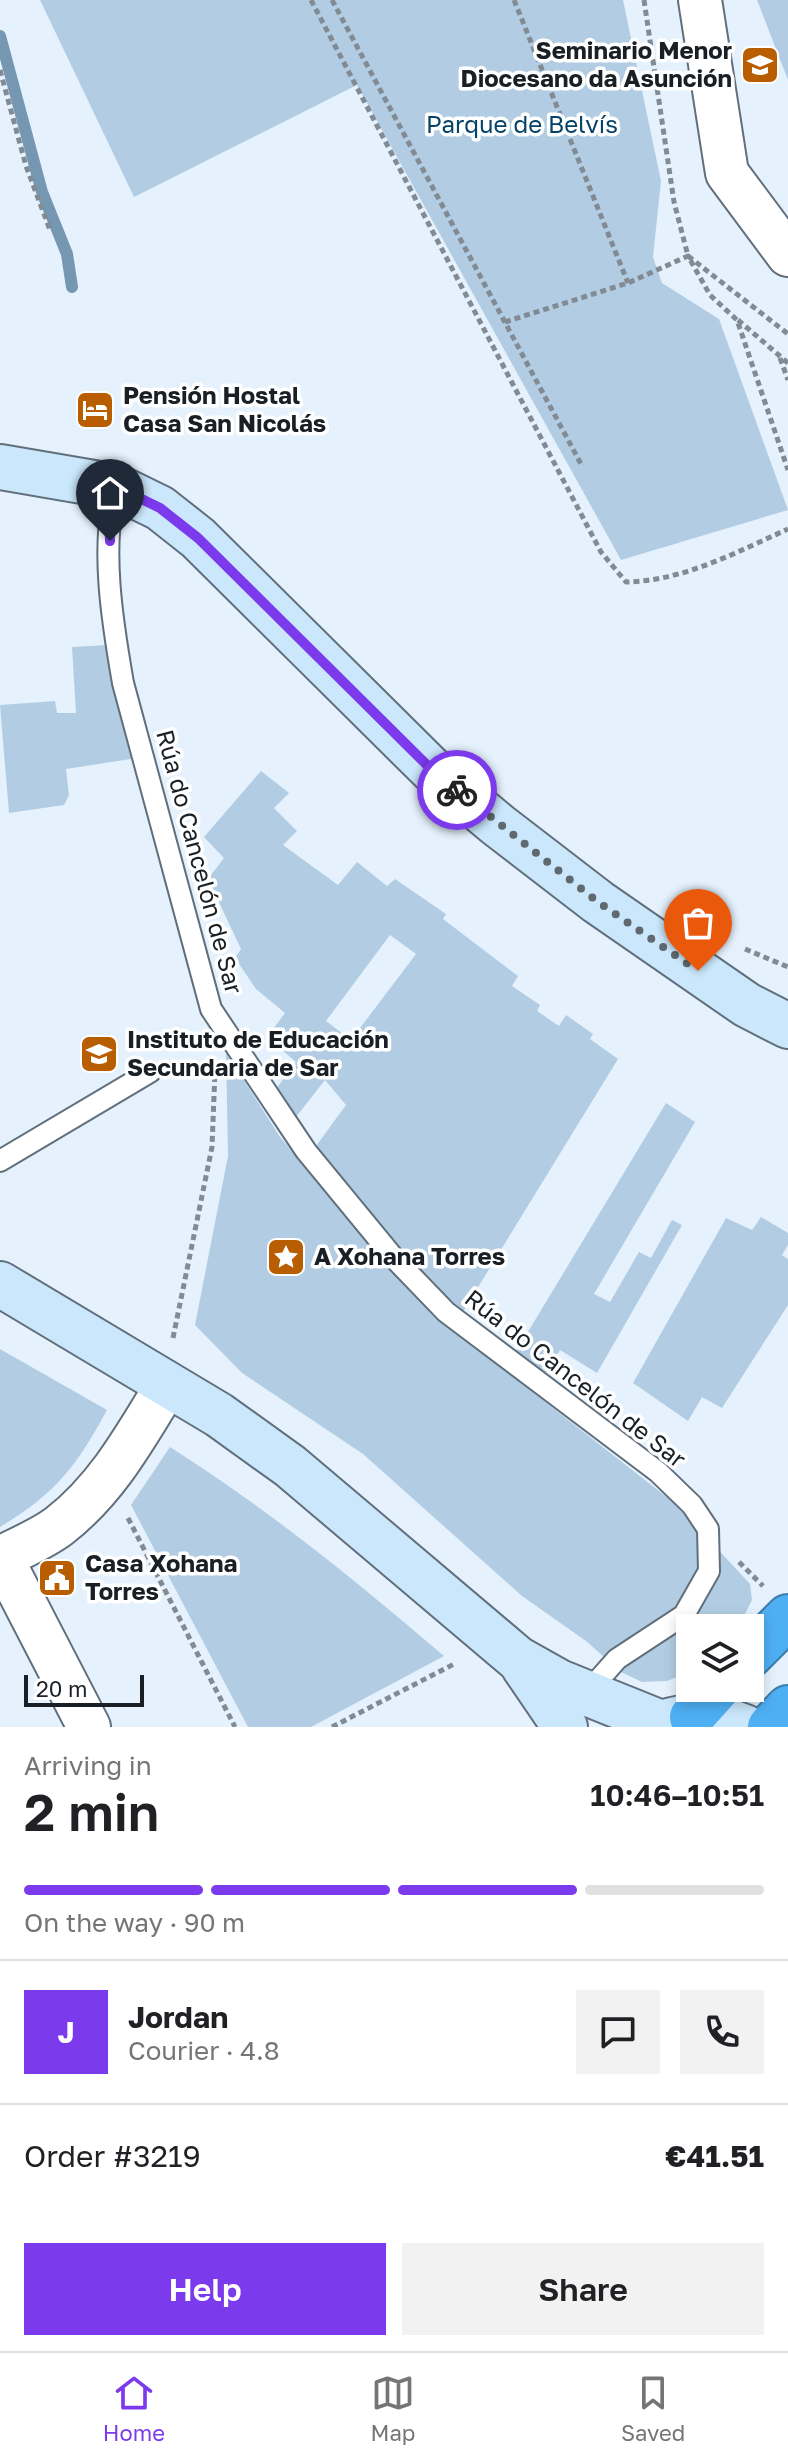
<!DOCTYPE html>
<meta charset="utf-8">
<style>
body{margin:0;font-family:"Golos Text",sans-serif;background:#f2f2f2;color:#202124;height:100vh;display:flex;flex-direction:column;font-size:30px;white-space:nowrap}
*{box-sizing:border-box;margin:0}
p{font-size:26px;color:#757577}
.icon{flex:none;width:44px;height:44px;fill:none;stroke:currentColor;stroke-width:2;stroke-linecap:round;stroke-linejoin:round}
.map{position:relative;height:1727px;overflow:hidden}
.drawer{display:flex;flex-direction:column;background:#fff;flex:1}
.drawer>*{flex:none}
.tools{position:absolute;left:676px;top:1614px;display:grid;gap:16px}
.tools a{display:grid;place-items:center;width:88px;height:88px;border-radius:0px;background:#fff;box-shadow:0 4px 12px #0003;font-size:40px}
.scale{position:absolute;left:24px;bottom:20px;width:120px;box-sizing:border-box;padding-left:8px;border:4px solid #191f24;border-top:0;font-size:22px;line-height:28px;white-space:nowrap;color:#191f24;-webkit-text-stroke:6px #fff;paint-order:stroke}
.pin{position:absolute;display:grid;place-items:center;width:68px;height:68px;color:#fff;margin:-82px -34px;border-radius:50% 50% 50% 0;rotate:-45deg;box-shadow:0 0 8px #0007}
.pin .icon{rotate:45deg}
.courier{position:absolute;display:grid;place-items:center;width:80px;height:80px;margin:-40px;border:6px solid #7c3aed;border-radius:50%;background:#fff;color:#222;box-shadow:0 2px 10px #0007}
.head em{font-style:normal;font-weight:600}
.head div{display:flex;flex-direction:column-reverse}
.head{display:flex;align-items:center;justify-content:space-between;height:136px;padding:0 24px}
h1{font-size:52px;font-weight:600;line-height:60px}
.bar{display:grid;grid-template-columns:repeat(4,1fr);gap:12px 8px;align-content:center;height:96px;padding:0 24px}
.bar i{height:10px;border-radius:6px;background:#e0e0e0}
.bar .on{background:#7c3aed}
.bar p{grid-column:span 4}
.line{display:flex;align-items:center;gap:20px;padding:0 24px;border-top:2px solid #e0e0e0}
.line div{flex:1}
.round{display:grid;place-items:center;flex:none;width:84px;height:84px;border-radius:0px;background:#f2f2f2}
.primary-button{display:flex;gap:16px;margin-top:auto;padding:16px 24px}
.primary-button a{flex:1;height:92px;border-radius:0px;background:#7c3aed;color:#fff;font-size:32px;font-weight:600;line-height:92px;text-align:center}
.primary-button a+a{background:#f2f2f2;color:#202124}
.tab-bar{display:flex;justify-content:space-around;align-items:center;height:112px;border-top:2px solid #e0e0e0;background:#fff;font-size:22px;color:#757577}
.tab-bar a{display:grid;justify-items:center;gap:4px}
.tab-bar .on{color:#7c3aed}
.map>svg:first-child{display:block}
.green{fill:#b2cde3;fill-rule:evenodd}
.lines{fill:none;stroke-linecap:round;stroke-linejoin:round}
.stream{stroke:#7597b2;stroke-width:12}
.lane-casing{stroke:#606f7b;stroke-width:24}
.street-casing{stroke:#606f7b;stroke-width:46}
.secondary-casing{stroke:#606f7b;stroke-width:48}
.highway-casing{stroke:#3c7dab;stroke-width:48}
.path{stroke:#828b93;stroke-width:5;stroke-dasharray:6 4;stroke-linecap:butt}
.lane{stroke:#fff;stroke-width:20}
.street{stroke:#fff;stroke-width:42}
.secondary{stroke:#cae7fb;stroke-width:44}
.highway{stroke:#4faff3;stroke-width:44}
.done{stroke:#606970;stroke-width:8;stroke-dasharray:0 14.4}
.route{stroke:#7c3aed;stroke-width:10}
.labels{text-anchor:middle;stroke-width:7;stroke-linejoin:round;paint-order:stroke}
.poi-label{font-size:24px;font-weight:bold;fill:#191f24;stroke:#fff;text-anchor:start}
.park-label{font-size:24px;fill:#044267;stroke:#fff}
.street-label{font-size:24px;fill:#191f24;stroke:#fff}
</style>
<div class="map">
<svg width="788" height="1727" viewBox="0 0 788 1727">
<rect width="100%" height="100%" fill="#e5f2fd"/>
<!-- green -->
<g class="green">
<polygon points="40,0 623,0 661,181 653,257 662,283 719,319 788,510 621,560 357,85 134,197"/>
<polygon points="757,0 788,0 788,80"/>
<polygon points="107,645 137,752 131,759 66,769 69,795 64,805 9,813 0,705 55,701 57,713 76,713 72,647"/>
<path d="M261,771L289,793L274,808L297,831L283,845L338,885L357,862L387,886L395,879L446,914L443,919L518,976L512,986L540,1005L537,1011L559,1026L566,1015L593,1034L590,1039L618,1059L461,1315L433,1289L316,1146L346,1105L325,1080L296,1117L276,1089L296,1062L267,1037L285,1013L256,989L235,958L241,949L208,879L224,858L204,837ZM390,935L416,954L351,1040L326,1021Z"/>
<polygon points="226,1052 280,1137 431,1313 677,1505 750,1584 752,1600 738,1628 690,1628 690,1672 667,1681 642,1682 621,1672 586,1641 522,1596 363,1454 242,1373 195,1325 228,1156"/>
<polygon points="666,1103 695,1122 594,1294 610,1302 639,1252 651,1258 672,1220 682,1225 597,1373 560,1350 544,1376 514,1355"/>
<polygon points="761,1217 788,1233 788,1245 782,1255 788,1259 788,1305 722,1408 702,1397 688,1421 633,1383 726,1218 752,1230"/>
<path d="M0,1349L107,1410C76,1467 56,1493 0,1527Z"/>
<path d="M170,1447C268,1509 356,1581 444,1656L311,1727H248L131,1505Z"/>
</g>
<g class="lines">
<!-- stream -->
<polyline class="stream" points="0,36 42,192 67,254 72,287"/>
<defs>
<g id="lane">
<path d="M117,487C99,543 113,626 123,683L211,1009L306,1151L394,1258L446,1312L658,1472L692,1505L708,1529L709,1571L684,1615L617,1659L586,1694"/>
<polyline points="0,1161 150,1072"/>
</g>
<g id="street">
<polyline points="700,0 727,173 788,255"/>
<polyline points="1,1557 89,1727"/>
<path d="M0,1558C19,1548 42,1539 59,1526C107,1489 136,1436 167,1385"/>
</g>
<g id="secondary">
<polyline points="0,467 117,487 160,508 198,538 431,769 498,825 598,902 747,1005 788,1026"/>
<polyline points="0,1284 219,1415 290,1466 518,1659 559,1682 661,1723"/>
<polyline points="524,1667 565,1727"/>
<path d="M662,1723C689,1713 719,1716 745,1727"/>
</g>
<g id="highway">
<polyline points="750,1655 788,1617"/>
<polyline points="692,1717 718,1688"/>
<polyline points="770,1727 788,1708"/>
</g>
</defs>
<!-- lane casing -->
<use href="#lane" class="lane-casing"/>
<!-- street casing -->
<use href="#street" class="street-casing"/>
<!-- secondary casing -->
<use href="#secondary" class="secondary-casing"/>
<!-- highway casing -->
<use href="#highway" class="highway-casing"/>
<!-- path -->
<g class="path">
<path d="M311,0L601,552L626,582C683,581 737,552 788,529"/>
<polyline points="332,0 581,464"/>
<polyline points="514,0 628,283"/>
<polyline points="644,0 674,202 688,256 788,334"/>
<polyline points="0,70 26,166 50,230"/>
<polyline points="738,320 788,363"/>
<polyline points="505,322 628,283 688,256 710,295 737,320 788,470"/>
<polyline points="780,358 788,380"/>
<polyline points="745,949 788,967"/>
<polyline points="173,1338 212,1147 215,1070"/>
<polyline points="128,1518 235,1727"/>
<polyline points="739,1562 763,1586"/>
<polyline points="332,1727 456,1663"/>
</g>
<!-- lane -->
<use href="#lane" class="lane"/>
<!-- street -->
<use href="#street" class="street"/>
<!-- secondary -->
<use href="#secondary" class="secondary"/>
<!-- highway -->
<use href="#highway" class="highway"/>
</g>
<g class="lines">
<!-- done -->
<polyline class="done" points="457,790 598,902 698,971"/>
<!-- route -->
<polyline class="route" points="110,541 109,512 117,487 160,508 198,538 431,769 457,790"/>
</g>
<!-- icons -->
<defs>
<symbol id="school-square" viewBox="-11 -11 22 22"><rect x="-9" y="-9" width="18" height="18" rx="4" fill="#b85d00" stroke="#fff"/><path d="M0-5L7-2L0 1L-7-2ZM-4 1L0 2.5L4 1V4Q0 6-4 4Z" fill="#fff"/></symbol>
<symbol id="hotel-square" viewBox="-11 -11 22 22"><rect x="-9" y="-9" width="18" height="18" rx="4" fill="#b85d00" stroke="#fff"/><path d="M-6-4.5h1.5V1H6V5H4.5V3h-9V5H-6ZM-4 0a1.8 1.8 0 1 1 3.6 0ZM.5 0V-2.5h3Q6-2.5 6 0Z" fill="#fff"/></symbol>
<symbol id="sight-square" viewBox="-11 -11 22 22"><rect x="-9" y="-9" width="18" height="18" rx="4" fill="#b85d00" stroke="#fff"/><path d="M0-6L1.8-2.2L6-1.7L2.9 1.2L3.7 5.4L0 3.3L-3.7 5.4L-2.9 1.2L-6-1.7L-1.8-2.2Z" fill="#fff"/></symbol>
<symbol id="civic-square" viewBox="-11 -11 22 22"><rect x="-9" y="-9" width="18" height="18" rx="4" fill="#b85d00" stroke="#fff"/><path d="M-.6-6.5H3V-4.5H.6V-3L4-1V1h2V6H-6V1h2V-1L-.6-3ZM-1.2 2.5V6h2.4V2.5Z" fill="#fff"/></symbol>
</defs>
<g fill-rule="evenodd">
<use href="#school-square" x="738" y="43" width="44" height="44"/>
<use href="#hotel-square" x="73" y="388" width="44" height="44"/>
<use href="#school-square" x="77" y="1032" width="44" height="44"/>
<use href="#sight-square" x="264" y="1235" width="44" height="44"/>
<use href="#civic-square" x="35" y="1556" width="44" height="44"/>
</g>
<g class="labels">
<!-- poi labels -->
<g class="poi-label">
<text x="732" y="59" text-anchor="end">Seminario Menor<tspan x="732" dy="28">Diocesano da Asunción</tspan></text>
<text x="123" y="404">Pensión Hostal<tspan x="123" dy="28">Casa San Nicolás</tspan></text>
<text x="127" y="1048">Instituto de Educación<tspan x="127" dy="28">Secundaria de Sar</tspan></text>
<text x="314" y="1265">A Xohana Torres</text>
<text x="85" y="1572">Casa Xohana<tspan x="85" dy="28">Torres</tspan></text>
</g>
<!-- park labels -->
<g class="park-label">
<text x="522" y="133">Parque de Belvís</text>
</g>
<!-- street labels -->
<g class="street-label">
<text transform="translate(199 862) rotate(75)" y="8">Rúa do Cancelón de Sar</text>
<text transform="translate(575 1379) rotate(38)" y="8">Rúa do Cancelón de Sar</text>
</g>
</g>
</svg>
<div class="tools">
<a><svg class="icon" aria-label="layers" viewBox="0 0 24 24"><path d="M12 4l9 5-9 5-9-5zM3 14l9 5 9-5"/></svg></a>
</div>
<div class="scale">20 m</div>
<div class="pin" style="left:698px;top:971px;background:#ea580c"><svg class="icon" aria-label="bag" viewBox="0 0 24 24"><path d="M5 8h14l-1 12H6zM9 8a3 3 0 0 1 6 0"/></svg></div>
<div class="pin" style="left:110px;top:541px;background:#1f2937"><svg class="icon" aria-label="home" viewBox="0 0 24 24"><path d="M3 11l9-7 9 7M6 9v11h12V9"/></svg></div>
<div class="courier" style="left:457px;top:790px"><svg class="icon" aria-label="bike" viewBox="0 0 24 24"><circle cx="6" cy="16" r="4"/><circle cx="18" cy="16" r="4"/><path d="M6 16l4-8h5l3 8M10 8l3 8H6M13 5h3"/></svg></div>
</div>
<section class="drawer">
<div class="head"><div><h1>2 min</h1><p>Arriving in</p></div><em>10:46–10:51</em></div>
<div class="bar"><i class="on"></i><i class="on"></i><i class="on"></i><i></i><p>On the way · 90 m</p></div>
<div class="line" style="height:144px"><b class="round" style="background:#7c3aed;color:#fff">J</b><div><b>Jordan</b><p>Courier · 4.8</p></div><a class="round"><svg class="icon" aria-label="chat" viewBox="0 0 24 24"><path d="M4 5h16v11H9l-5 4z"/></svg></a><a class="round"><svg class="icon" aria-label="phone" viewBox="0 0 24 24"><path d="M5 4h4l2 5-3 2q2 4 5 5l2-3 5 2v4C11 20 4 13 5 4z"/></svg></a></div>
<div class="line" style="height:104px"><div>Order #3219</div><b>€41.51</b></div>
<div class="primary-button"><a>Help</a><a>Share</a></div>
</section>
<nav class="tab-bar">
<a class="on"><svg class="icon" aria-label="home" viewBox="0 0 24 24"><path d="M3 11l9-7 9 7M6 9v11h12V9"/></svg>Home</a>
<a><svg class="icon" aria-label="map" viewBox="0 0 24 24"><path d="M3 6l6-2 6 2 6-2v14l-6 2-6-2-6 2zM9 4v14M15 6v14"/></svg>Map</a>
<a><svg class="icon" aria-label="saved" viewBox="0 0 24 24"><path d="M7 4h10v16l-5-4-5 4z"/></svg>Saved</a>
</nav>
